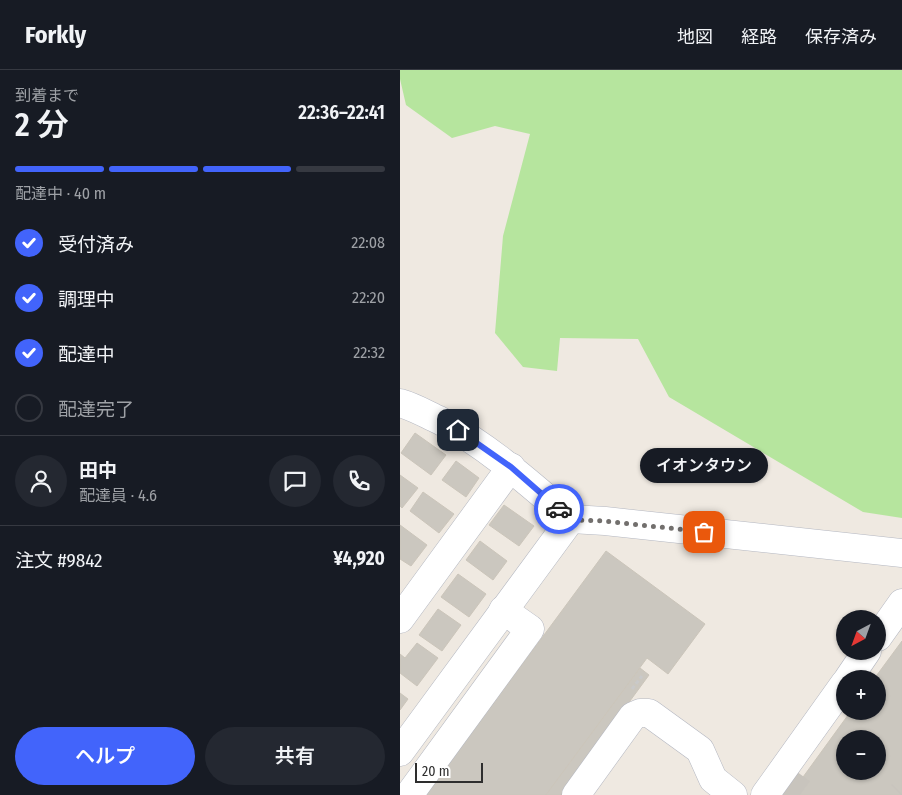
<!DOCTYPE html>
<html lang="ja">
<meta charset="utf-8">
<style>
body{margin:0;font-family:"Fira Sans Condensed","Noto Sans JP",sans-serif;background:#242831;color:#f1f3f6;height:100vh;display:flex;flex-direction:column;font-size:19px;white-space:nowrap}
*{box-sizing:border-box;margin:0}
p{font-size:16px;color:#9ea1a6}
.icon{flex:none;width:28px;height:28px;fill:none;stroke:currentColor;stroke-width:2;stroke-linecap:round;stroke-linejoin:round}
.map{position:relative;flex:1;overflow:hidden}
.panel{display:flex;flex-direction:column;background:#171b24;width:400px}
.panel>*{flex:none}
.needle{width:32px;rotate:221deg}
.fabs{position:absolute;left:436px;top:540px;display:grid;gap:10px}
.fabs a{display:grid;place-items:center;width:50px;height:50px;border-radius:50%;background:#171b24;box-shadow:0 1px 4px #0004;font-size:25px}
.scale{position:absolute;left:15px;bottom:12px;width:68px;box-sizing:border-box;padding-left:5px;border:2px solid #2e2e2e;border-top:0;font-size:14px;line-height:18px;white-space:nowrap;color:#2e2e2e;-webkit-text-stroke:4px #fff;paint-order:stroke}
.pin{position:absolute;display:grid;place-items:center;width:42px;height:42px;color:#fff;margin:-21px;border-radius:10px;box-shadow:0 2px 8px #0006}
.courier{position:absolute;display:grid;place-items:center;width:50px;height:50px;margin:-25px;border:4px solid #4264fb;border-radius:50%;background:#fff;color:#222;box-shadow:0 1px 6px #0007}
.bubble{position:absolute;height:35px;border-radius:18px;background:#171b24;box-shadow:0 1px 4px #0004;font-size:16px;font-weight:600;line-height:35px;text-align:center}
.overview em{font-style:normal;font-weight:600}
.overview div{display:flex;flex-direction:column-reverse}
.overview{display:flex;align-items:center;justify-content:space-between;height:85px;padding:0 15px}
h1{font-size:32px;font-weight:600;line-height:38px}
.bar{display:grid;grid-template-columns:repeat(4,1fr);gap:8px 5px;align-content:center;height:60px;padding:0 15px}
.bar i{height:6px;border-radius:4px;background:#363941}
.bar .current{background:#4264fb}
.bar p{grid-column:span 4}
.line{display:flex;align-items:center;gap:12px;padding:0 15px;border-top:1px solid #363941}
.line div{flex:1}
.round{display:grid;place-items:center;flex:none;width:52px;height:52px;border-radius:26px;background:#242831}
ol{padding:0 15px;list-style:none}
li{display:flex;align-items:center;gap:15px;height:55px}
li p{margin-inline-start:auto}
li .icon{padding:5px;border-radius:50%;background:#4264fb;color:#fff;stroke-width:4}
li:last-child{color:#9ea1a6}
li i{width:28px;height:28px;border:2px solid #363941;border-radius:50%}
.action{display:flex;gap:10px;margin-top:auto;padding:10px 15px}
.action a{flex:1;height:58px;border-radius:30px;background:#4264fb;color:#fff;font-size:20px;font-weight:600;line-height:58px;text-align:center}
.action a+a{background:#242831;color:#f1f3f6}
header{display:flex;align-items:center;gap:30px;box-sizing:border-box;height:70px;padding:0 25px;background:#171b24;border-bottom:1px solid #363941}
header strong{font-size:24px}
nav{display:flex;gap:28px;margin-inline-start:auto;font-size:18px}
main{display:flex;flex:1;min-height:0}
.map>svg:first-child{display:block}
.green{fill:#b6e59e}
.building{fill:#cbc7bf;stroke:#cbc5ba;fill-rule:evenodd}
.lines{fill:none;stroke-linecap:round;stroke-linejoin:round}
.minor-tunnel{stroke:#c8c4bd;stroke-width:28;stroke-dasharray:28 14;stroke-linecap:butt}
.minor-casing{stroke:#b4b7c1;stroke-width:29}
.path{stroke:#c9c9c9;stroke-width:3;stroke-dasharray:4 2.5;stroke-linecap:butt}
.minor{stroke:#fff;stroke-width:28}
.done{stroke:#726f6d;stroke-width:5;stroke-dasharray:0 9}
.route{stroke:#4264fb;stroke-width:6}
</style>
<header>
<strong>Forkly</strong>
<nav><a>地図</a><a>経路</a><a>保存済み</a></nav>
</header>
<main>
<section class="panel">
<div class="overview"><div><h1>2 分</h1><p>到着まで</p></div><em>22:36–22:41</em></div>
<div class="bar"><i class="current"></i><i class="current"></i><i class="current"></i><i></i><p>配達中 · 40 m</p></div>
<ol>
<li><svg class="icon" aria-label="check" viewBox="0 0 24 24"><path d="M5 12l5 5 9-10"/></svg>受付済み<p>22:08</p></li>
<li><svg class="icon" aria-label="check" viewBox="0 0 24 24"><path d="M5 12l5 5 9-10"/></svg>調理中<p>22:20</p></li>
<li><svg class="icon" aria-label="check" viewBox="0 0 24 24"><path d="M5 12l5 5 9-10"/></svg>配達中<p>22:32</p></li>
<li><i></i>配達完了</li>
</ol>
<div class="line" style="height:90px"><a class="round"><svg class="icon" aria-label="person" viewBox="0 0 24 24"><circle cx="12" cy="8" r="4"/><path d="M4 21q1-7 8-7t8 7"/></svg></a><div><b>田中</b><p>配達員 · 4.6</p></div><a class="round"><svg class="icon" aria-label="chat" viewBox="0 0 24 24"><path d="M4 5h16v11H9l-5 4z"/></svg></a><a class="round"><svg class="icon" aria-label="phone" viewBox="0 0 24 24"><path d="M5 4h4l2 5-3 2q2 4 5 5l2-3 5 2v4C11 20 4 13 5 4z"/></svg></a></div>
<div class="line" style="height:65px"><div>注文 #9842</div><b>¥4,920</b></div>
<div class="action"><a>ヘルプ</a><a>共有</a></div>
</section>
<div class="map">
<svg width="502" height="725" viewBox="0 0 502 725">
<rect width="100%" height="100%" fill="#efe9e1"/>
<!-- green -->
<polygon class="green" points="0,0 502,0 502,448 463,442 269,327 238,269 160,268 157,301 123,297 95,263 103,166 130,64 95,56 52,68 6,35 0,9"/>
<!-- building -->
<g class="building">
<polygon points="15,363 46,385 31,405 1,383"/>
<polygon points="56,391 79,408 66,427 42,410"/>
<polygon points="0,405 18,418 2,438 0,436"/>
<polygon points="23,422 54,444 39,463 10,441"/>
<polygon points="104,435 134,456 119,476 89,455"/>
<polygon points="0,455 27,475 11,496 0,489"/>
<polygon points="80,471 107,491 93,510 66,490"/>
<polygon points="206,481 305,554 268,604 247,588 146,725 26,725"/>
<polygon points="58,504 86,524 69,547 41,527"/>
<polygon points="38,539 61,555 42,581 19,565"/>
<path d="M502,571V725H390L451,641H478V609H474ZM445,669H478V701H445Z"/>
<polygon points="17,573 38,588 17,616 0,603 0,584 5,588"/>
<polygon points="240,598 249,605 161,725 146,725"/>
<polygon points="0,623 8,629 0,640"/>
</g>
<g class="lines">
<!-- minor-tunnel -->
<g class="minor-tunnel">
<polyline points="379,706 405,725"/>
<polyline points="501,725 502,724"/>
</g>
<defs>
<g id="minor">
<path d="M0,333C14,337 26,344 39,350C88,376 129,413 171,449"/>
<polyline points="0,549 111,397"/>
<polyline points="478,567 502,533"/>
<polyline points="448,609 467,581"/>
<polyline points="0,682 171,449 205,451 502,483"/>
<polyline points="9,725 130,559 103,540"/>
<polyline points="176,725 233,646 240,643 249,643 300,680 313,709 333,725"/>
<polyline points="365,725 445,613"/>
</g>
</defs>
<!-- minor casing -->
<use href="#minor" class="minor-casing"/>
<!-- path -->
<polyline class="path" points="232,619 242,606"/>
<!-- minor -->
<use href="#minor" class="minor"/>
</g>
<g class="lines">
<!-- done -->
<polyline class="done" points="159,439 171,450 205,451 304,462"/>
<!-- route -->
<polyline class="route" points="58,360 111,397 159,439"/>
</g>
</svg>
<div class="fabs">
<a><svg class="needle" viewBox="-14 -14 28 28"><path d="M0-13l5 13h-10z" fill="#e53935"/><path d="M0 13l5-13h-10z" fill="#9ea1a6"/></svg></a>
<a>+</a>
<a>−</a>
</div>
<div class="scale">20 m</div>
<div class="pin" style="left:304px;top:462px;background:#ea580c"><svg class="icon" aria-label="bag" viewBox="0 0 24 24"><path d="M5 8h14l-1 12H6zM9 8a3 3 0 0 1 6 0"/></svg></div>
<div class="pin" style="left:58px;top:360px;background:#1f2937"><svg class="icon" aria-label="home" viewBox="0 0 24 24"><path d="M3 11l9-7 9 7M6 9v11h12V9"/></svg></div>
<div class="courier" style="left:159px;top:439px"><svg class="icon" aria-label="car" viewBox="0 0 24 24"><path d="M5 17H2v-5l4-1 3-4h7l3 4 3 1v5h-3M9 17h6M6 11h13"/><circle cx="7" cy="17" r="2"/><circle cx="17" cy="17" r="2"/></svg></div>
<div class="bubble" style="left:240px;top:378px;width:128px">イオンタウン</div>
</div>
</main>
